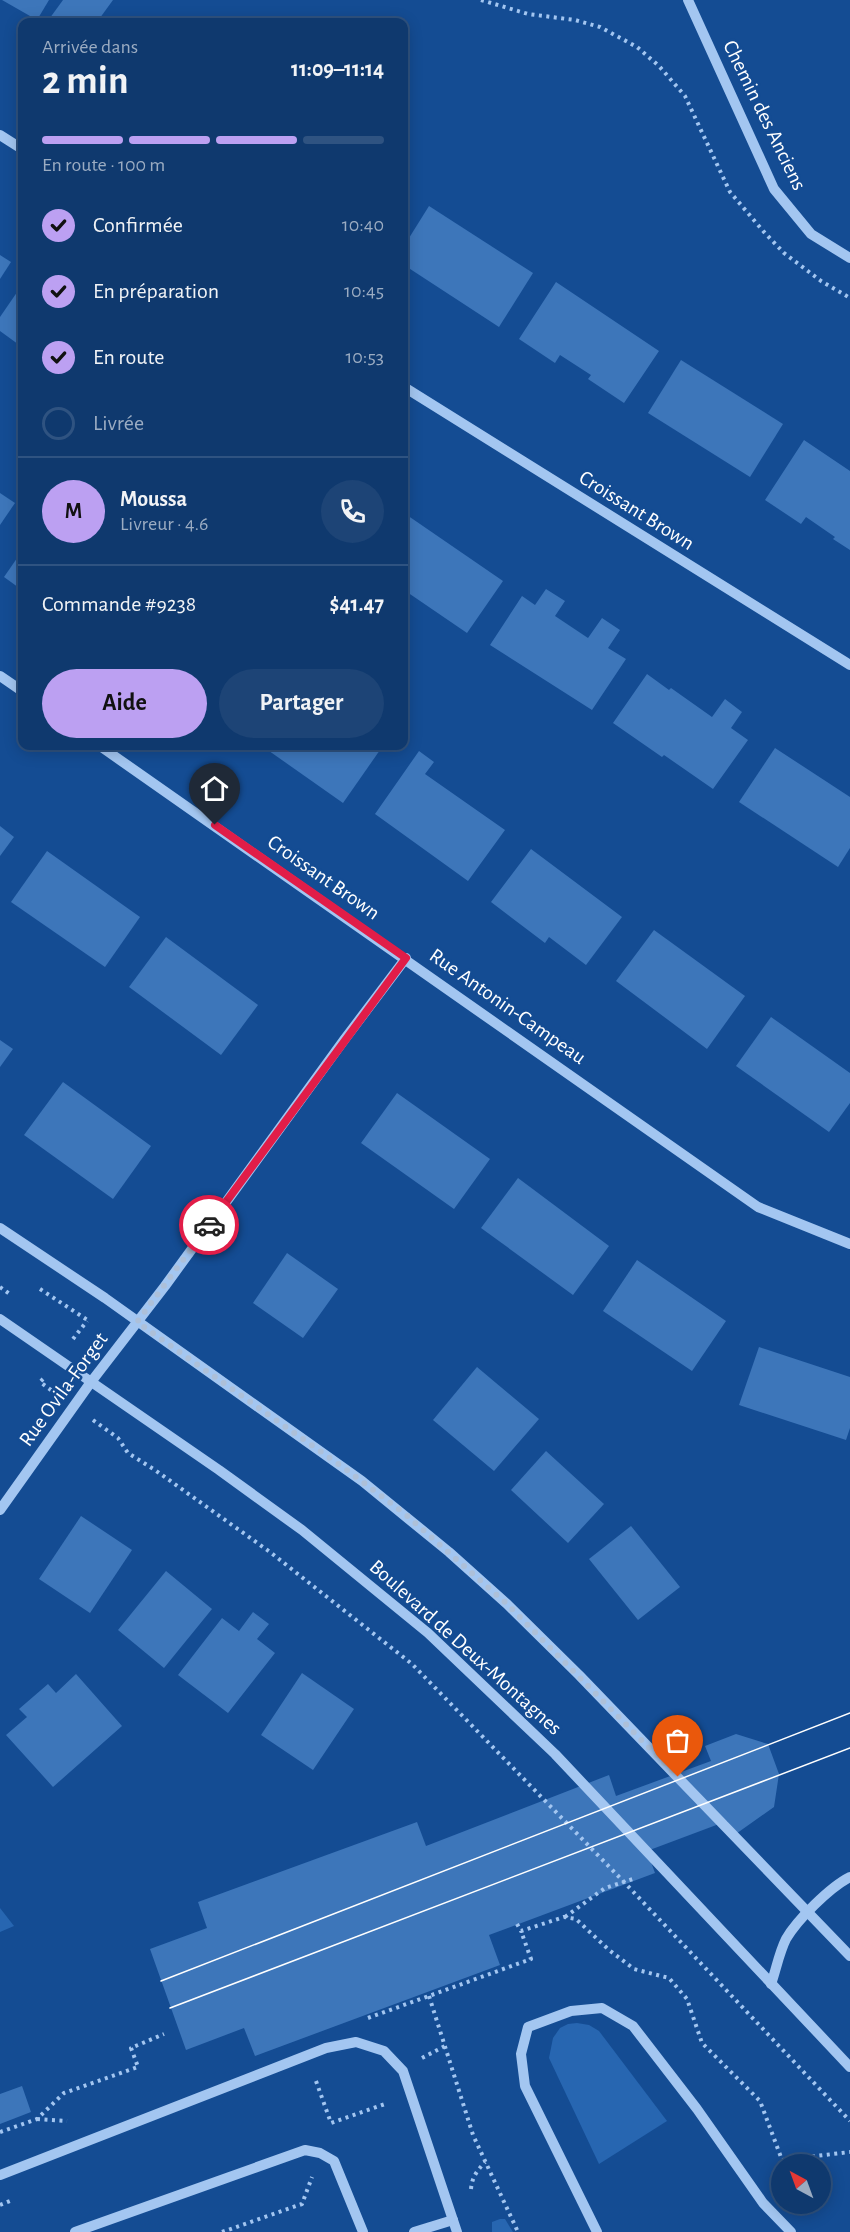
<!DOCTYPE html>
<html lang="fr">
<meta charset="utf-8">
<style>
body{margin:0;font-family:"Alegreya Sans",sans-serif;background:#1d4476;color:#f1f3f6;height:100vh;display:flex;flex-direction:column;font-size:22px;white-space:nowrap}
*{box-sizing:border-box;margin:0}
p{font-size:20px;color:#9bacc2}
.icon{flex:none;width:33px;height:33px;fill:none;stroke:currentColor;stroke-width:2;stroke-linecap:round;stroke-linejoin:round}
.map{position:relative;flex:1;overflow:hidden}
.side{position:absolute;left:18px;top:18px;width:390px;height:732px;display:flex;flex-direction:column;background:#0f396e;border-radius:12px;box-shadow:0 3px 15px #0003,0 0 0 2px #2f5381}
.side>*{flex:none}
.needle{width:39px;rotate:319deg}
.tools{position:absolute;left:771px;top:2154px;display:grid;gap:12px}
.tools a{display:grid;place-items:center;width:60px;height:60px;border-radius:50%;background:#0f396e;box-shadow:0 3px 15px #0003,0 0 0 2px #2f5381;font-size:30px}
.pin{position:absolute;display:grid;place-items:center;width:51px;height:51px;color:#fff;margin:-62px -26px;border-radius:50% 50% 50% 0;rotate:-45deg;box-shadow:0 0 6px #0007}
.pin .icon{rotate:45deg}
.courier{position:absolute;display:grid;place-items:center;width:60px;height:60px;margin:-30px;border:4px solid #e11d48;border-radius:50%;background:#fff;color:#222;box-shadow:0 2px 8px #0007}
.overview em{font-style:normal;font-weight:700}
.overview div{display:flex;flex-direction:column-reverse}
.overview{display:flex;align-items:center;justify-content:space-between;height:102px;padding:0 24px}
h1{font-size:39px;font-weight:700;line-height:45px}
.bar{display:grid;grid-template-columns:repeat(4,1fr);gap:9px 6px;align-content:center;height:72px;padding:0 24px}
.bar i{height:8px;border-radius:4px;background:#2f5381}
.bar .selected{background:#bca0f2}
.bar p{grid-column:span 4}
.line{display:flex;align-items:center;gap:15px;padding:0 24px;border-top:2px solid #2f5381}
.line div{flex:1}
.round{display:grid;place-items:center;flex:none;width:63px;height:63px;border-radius:32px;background:#1d4476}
ol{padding:0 24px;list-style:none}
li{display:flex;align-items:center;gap:18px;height:66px}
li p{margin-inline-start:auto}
li .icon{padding:6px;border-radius:50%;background:#bca0f2;color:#111;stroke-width:4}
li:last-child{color:#9bacc2}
li i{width:33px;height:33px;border:3px solid #2f5381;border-radius:50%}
.action{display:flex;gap:12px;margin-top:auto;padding:12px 24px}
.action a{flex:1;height:69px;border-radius:36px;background:#bca0f2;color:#111;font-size:24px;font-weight:700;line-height:69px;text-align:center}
.action a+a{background:#1d4476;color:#f1f3f6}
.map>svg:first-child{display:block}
.green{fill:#2766b1}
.building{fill:#3d76ba}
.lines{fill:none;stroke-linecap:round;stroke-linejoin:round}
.path{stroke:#a3c6f1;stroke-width:4;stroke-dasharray:3 4.5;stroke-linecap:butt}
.minor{stroke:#a3c6f1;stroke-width:10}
.tram{stroke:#fff;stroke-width:1.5}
.done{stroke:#adc0d9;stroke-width:6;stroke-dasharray:0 10.8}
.route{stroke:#e11d48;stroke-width:8}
.labels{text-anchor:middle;stroke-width:5;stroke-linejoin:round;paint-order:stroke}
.street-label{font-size:21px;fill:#fff;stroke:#144c93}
</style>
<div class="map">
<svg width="850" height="2232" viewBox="0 0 850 2232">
<rect width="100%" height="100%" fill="#144c93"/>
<!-- green -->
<g class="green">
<polygon points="0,1908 14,1926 0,1932"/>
<polygon points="577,2023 589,2025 599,2031 667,2121 599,2164 549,2058 553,2038 560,2028 568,2024"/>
<polygon points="500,2219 505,2219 513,2232 492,2232 492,2222"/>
</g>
<!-- building -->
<g class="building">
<polygon points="2,0 49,0 37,20"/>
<polygon points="63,0 113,0 97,22 47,22"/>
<polygon points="429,206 533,273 499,327 404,265 404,246"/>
<polygon points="0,255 11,262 0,279"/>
<polygon points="556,282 659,351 624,403 588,379 591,375 560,355 555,363 519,339"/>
<polygon points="22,285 22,347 0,331 0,317"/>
<polygon points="681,360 783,424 750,477 648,413"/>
<polygon points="804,440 850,471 850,550 833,539 835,537 806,517 801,524 765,500"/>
<polygon points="0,493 15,503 0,525"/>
<polygon points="404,513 503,581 467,633 404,590"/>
<polygon points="22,551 22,590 4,577"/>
<polygon points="546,589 565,601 555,616 588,638 602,618 620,630 608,648 626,659 592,710 490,645 522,596 535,605"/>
<polygon points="647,674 669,690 671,688 712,717 725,699 742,712 731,728 748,740 713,789 664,755 662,757 613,723"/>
<polygon points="262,746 373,746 380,750 343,803"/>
<polygon points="775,748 850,797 850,848 838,867 739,802"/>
<polygon points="419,751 434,762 425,774 505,830 468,881 375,814"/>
<polygon points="0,826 14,837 0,856"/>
<polygon points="531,849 622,917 586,965 549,937 545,943 491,902"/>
<polygon points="47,851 140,917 105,967 11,902"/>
<polygon points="654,930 745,996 707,1049 616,981"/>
<polygon points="166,937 258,1005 221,1055 129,987"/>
<polygon points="771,1017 850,1073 850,1103 829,1132 736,1066"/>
<polygon points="0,1040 13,1049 0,1067"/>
<polygon points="63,1082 151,1146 113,1199 24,1135"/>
<polygon points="397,1093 490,1159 454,1209 361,1143"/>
<polygon points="518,1178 609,1246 573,1295 481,1228"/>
<polygon points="287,1253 338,1289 303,1338 253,1303"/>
<polygon points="637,1260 726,1321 692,1371 603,1311"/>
<polygon points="759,1347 850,1377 850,1428 846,1440 739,1405"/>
<polygon points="477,1367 539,1419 494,1471 433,1420"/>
<polygon points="546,1451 604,1504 568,1543 511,1490"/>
<polygon points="81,1516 132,1550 90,1613 39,1579"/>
<polygon points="631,1526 680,1587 638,1620 589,1559"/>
<polygon points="166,1571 212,1609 164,1668 118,1630"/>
<polygon points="253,1612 269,1624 257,1639 275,1653 228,1713 178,1675 222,1618 239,1631"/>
<polygon points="302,1673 354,1709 313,1770 261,1735"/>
<polygon points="76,1674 122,1726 53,1787 6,1735 27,1717 19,1709 48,1684 56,1693"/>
<polygon points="736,1734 768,1744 779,1774 774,1807 733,1836 727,1821 647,1851 655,1873 489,1935 500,1965 255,2056 244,2028 186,2050 150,1949 207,1928 198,1902 417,1822 426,1846 609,1775 616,1796 711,1761 705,1746"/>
<polygon points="22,2086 31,2112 0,2124 0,2094"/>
</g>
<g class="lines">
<!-- path -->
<g class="path">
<polyline points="481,0 528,14 575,20 600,27 637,47 659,66 685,96 730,192 764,232 784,253 821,281 850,298"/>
<polyline points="0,1287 11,1295"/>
<polyline points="40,1289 89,1321"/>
<polyline points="73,1339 87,1321"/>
<polyline points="43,1379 40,1382 55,1393"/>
<polyline points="93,1420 118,1438 128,1453 155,1470 270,1552 412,1664 624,1882 850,2121"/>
<polyline points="565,1917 605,1888 636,1878"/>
<polyline points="517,1924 521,1931 564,1917 576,1919 609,1950 634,1969 669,1978 687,1999 702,2043 760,2101 782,2160 850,2152"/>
<polyline points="429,1996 473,2135 518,2232"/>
<polyline points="368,2018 531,1959 521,1931"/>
<polyline points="422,2058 445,2046"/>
<polyline points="316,2081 331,2123 388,2103"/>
<polyline points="37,2119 67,2121"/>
<polyline points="0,2132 37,2119 64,2093 138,2067 131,2048 164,2034"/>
<path d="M471,2189C472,2177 477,2171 485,2162"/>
<polyline points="0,2205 10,2201"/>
<polyline points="222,2232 302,2204 312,2177"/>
</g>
<!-- minor -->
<g class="minor">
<polyline points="688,0 774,189 811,234 850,258"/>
<polyline points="0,135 22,149"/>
<polyline points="404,387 850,665"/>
<polyline points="0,676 22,691"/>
<polyline points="100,746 758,1207 850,1244"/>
<polyline points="0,1228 105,1298 362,1481 449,1552 507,1604 579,1675 850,1956"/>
<polyline points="0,1319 219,1470 302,1530 428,1633 555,1754 850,2067"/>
<polyline points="0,1510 91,1382 165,1286 344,1040 406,958"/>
<path d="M771,1984C776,1970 779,1953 786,1939C797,1920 830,1887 850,1877"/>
<polyline points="0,2175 326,2048 356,2042 384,2051 403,2071 457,2232"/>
<polyline points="75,2232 305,2150 320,2153 334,2161 363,2232"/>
<polyline points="414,2232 453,2220"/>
<polyline points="597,2232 525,2086 521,2054 528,2027 571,2011 602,2008 633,2026 697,2109 763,2203 791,2232"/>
</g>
<!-- tram -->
<g class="tram">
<polyline points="161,1981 850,1713"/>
<polyline points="170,2008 850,1748"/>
</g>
</g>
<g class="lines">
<!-- done -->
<polyline class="done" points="209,1225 137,1322 344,1468 405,1514 507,1604 678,1777"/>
<!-- route -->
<polyline class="route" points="209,1225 406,958 215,825"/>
</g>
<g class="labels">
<!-- street labels -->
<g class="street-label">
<text transform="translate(765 115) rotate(64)" y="7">Chemin des Anciens</text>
<text transform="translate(637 510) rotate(32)" y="7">Croissant Brown</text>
<text transform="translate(324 877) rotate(35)" y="7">Croissant Brown</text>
<text transform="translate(508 1006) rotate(35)" y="7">Rue Antonin-Campeau</text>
<text transform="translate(63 1389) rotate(-54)" y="7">Rue Ovila-Forget</text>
<text transform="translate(466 1647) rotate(42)" y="7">Boulevard de Deux-Montagnes</text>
</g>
</g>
</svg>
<div class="tools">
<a><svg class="needle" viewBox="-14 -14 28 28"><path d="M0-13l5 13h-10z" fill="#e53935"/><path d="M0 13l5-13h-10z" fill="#9bacc2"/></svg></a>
</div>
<div class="pin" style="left:678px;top:1777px;background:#ea580c"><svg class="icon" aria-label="bag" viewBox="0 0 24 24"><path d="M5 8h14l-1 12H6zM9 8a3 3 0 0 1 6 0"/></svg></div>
<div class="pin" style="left:215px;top:825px;background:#1f2937"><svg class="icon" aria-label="home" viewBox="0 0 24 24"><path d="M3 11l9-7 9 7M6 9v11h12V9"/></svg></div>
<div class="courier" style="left:209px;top:1225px"><svg class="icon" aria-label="car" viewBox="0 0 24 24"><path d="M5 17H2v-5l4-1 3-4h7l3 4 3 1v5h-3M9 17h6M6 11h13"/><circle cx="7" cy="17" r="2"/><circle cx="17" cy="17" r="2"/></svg></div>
<section class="side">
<div class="overview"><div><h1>2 min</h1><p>Arrivée dans</p></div><em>11:09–11:14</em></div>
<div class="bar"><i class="selected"></i><i class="selected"></i><i class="selected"></i><i></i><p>En route · 100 m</p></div>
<ol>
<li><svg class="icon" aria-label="check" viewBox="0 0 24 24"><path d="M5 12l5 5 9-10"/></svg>Confirmée<p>10:40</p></li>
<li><svg class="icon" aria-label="check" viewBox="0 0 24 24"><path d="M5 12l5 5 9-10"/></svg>En préparation<p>10:45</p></li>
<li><svg class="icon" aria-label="check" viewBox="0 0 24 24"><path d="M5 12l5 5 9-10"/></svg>En route<p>10:53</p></li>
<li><i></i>Livrée</li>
</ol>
<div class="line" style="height:108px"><b class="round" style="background:#bca0f2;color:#111">M</b><div><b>Moussa</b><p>Livreur · 4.6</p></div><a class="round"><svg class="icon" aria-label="phone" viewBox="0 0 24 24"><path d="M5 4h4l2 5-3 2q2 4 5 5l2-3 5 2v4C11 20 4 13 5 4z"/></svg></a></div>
<div class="line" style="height:78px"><div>Commande #9238</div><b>$41.47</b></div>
<div class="action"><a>Aide</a><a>Partager</a></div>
</section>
</div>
